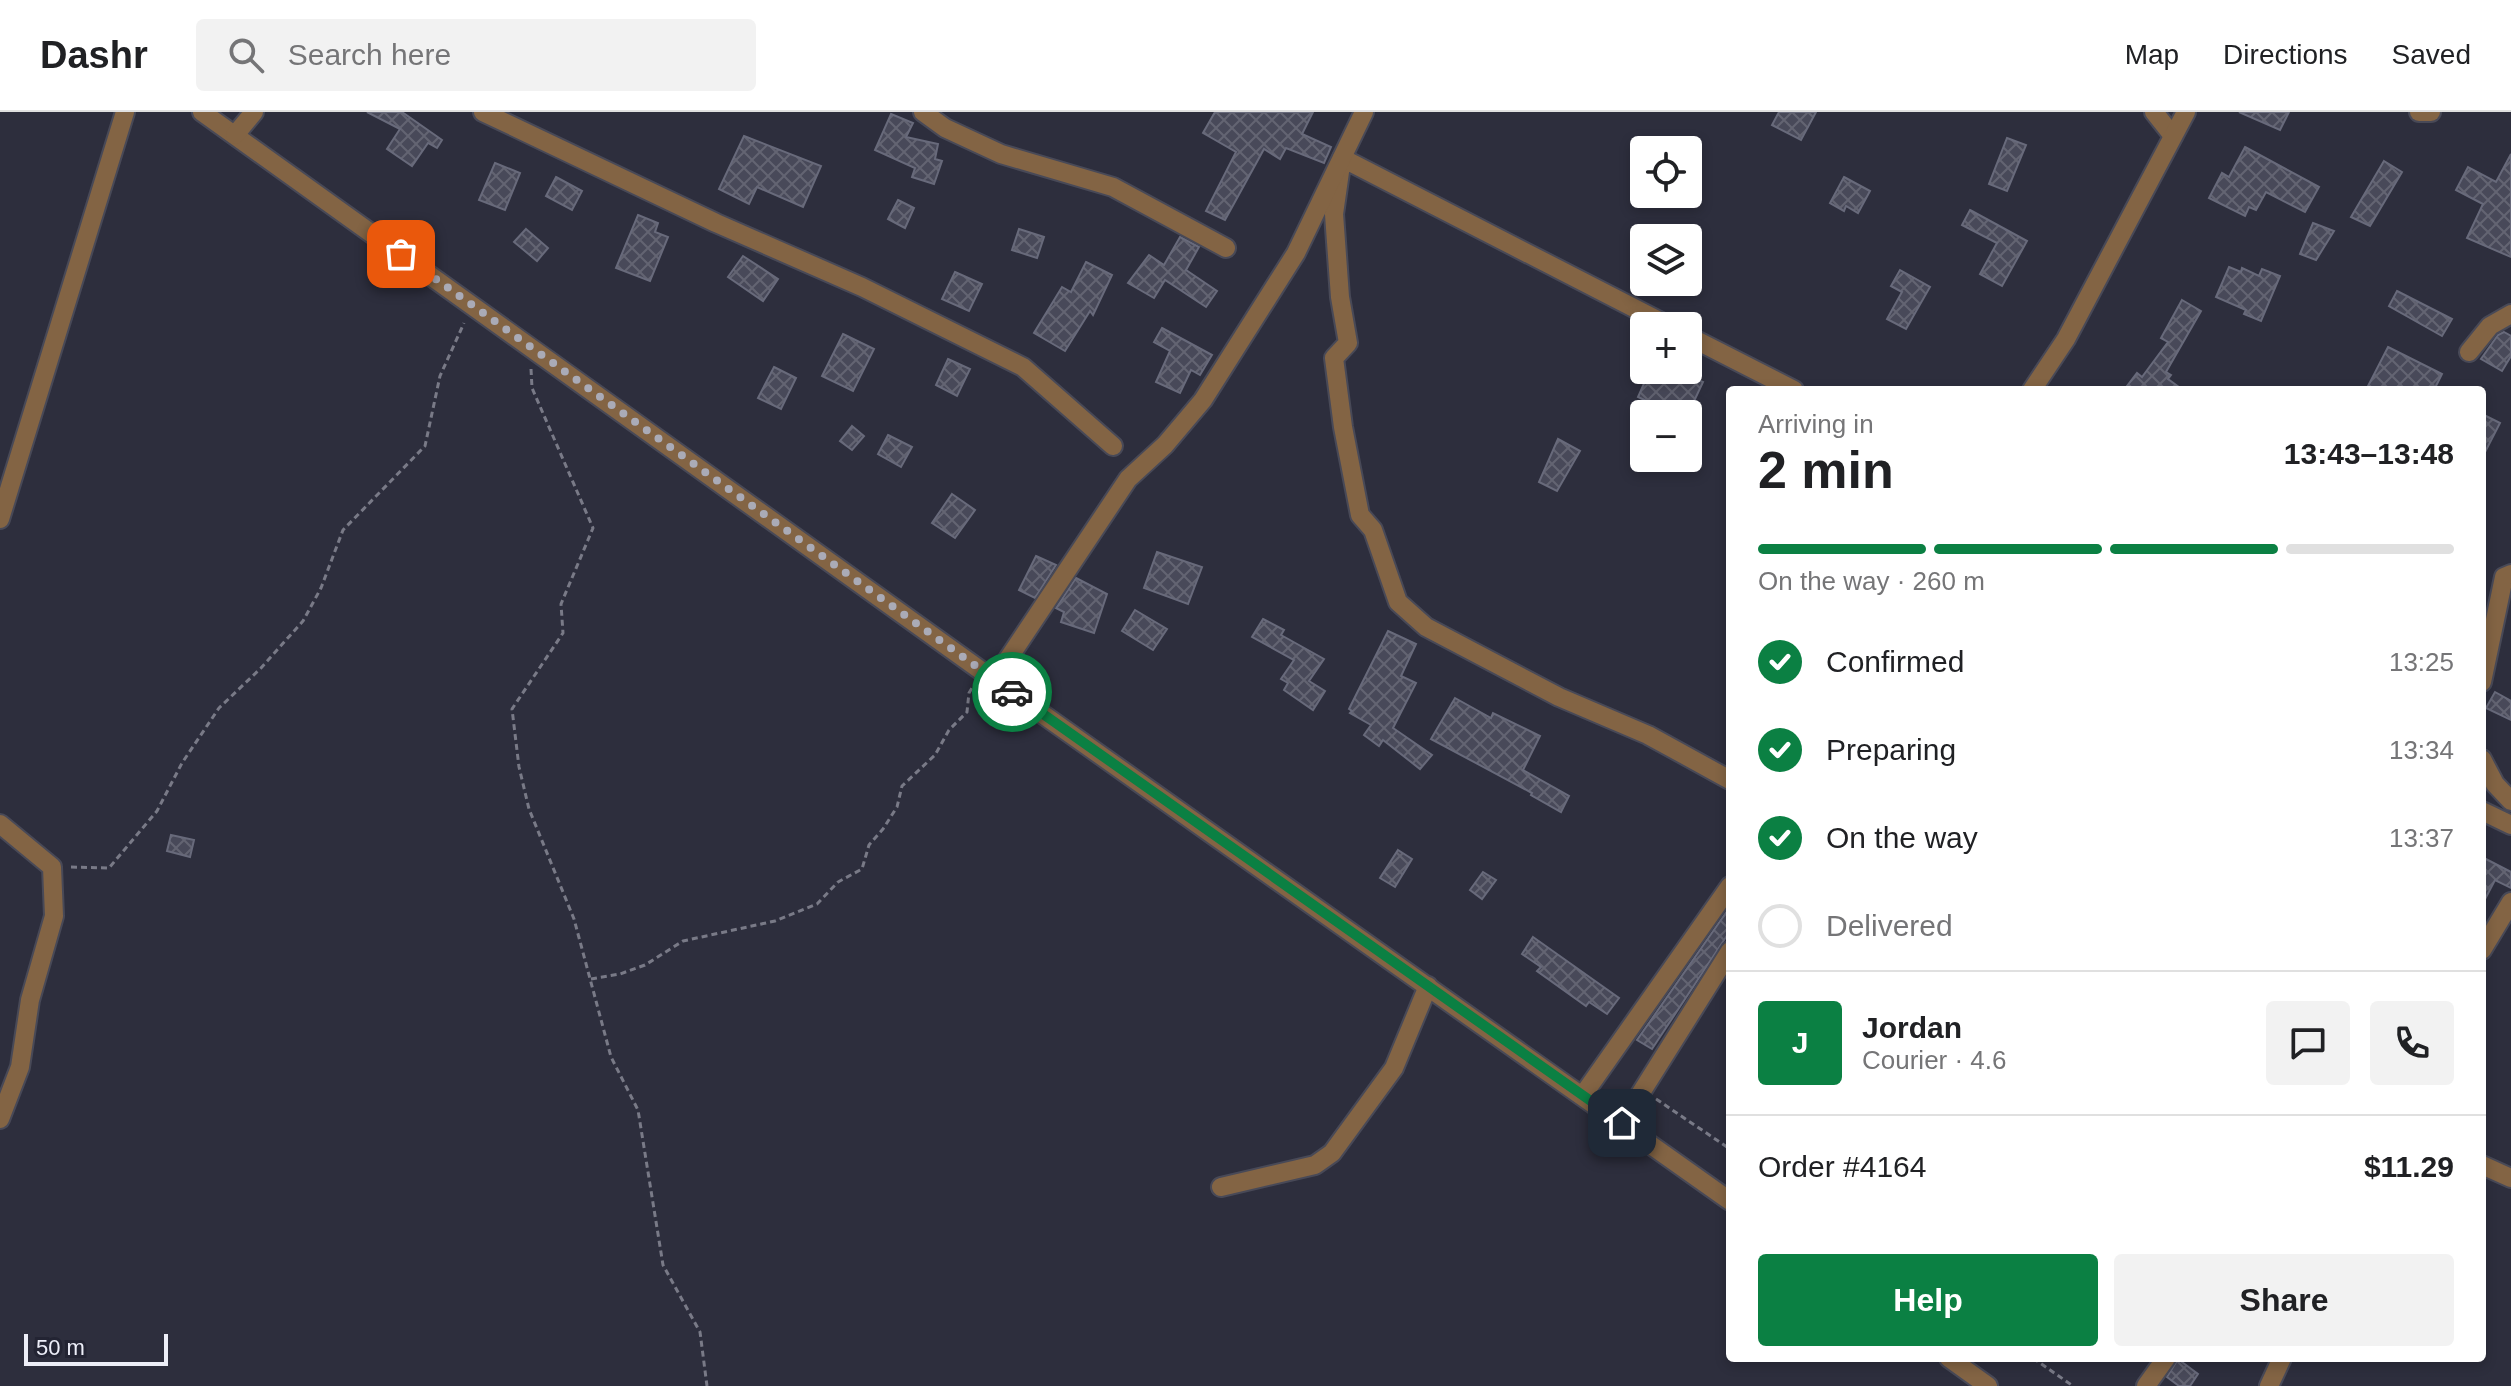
<!DOCTYPE html>
<meta charset="utf-8">
<style>
body{margin:0;font-family:Helvetica,sans-serif;background:#f2f2f2;color:#202124;height:100vh;display:flex;flex-direction:column;font-size:30px;white-space:nowrap}
*{box-sizing:border-box;margin:0}
p{font-size:26px;color:#757577}
.icon{flex:none;width:44px;height:44px;fill:none;stroke:currentColor;stroke-width:2;stroke-linecap:round;stroke-linejoin:round}
.map{position:relative;flex:1;overflow:hidden}
.details{position:absolute;left:1726px;top:274px;width:760px;height:976px;display:flex;flex-direction:column;background:#fff;border-radius:8px;box-shadow:0 4px 12px #0003}
.details>*{flex:none}
.fabs{position:absolute;left:1630px;top:24px;display:grid;gap:16px}
.fabs a{display:grid;place-items:center;width:72px;height:72px;border-radius:8px;background:#fff;box-shadow:0 4px 12px #0003;font-size:40px}
.scale{position:absolute;left:24px;bottom:20px;width:144px;box-sizing:border-box;padding-left:8px;border:4px solid #edeef8;border-top:0;font-size:22px;line-height:28px;white-space:nowrap;color:#edeef8;-webkit-text-stroke:6px #232433;paint-order:stroke}
.pin{position:absolute;display:grid;place-items:center;width:68px;height:68px;color:#fff;margin:-34px;border-radius:16px;box-shadow:0 4px 12px #0006}
.courier{position:absolute;display:grid;place-items:center;width:80px;height:80px;margin:-40px;border:6px solid #0b8043;border-radius:50%;background:#fff;color:#222;box-shadow:0 2px 10px #0007}
.summary em{font-style:normal;font-weight:600}
.summary div{display:flex;flex-direction:column-reverse}
.summary{display:flex;align-items:center;justify-content:space-between;height:136px;padding:0 32px}
h1{font-size:52px;font-weight:600;line-height:60px}
.bar{display:grid;grid-template-columns:repeat(4,1fr);gap:12px 8px;align-content:center;height:96px;padding:0 32px}
.bar i{height:10px;border-radius:6px;background:#e0e0e0}
.bar .selected{background:#0b8043}
.bar p{grid-column:span 4}
.line{display:flex;align-items:center;gap:20px;padding:0 32px;border-top:2px solid #e0e0e0}
.line div{flex:1}
.round{display:grid;place-items:center;flex:none;width:84px;height:84px;border-radius:8px;background:#f2f2f2}
ol{padding:0 32px;list-style:none}
li{display:flex;align-items:center;gap:24px;height:88px}
li p{margin-inline-start:auto}
li .icon{padding:8px;border-radius:50%;background:#0b8043;color:#fff;stroke-width:4}
li:last-child{color:#757577}
li i{width:44px;height:44px;border:4px solid #e0e0e0;border-radius:50%}
.cta{display:flex;gap:16px;margin-top:auto;padding:16px 32px}
.cta a{flex:1;height:92px;border-radius:8px;background:#0b8043;color:#fff;font-size:32px;font-weight:600;line-height:92px;text-align:center}
.cta a+a{background:#f2f2f2;color:#202124}
header{display:flex;align-items:center;gap:48px;box-sizing:border-box;height:112px;padding:0 40px;background:#fff;border-bottom:2px solid #e0e0e0}
header strong{font-size:38px}
nav{display:flex;gap:44px;margin-inline-start:auto;font-size:28px}
.search{width:560px;height:72px;background:#f2f2f2;display:flex;align-items:center;gap:20px;box-sizing:border-box;padding:0 28px;border-radius:8px;color:#757577;font-size:30px}
.map>svg:first-child{display:block}
.building{fill:url(#building-cross-hatch);stroke:#686a7b;stroke-width:2}
.lines{fill:none;stroke-linecap:round;stroke-linejoin:round}
.minor-casing{stroke:#484957;stroke-width:22}
.path{stroke:#797a87;stroke-width:3;stroke-dasharray:6 4;stroke-linecap:butt}
.minor{stroke:#836444;stroke-width:18}
.done{stroke:#aaabb7;stroke-width:8;stroke-dasharray:0 14.4}
.route{stroke:#0b8043;stroke-width:10}
</style>
<header>
<strong>Dashr</strong>
<div class="search"><svg class="icon" aria-label="search" viewBox="0 0 24 24"><circle cx="10" cy="10" r="6"/><path d="M15 15l6 6"/></svg>Search here</div>
<nav><a>Map</a><a>Directions</a><a>Saved</a></nav>
</header>
<div class="map">
<svg width="2511" height="1274" viewBox="0 0 2511 1274">
<defs>
<pattern id="building-cross-hatch" width="8" height="8" patternUnits="userSpaceOnUse" patternTransform="scale(2)"><rect width="8" height="8" fill="#484959"/><path d="M0 0l8 8M0 8l8-8" fill="none" stroke="#636472"/></pattern>
</defs>
<rect width="100%" height="100%" fill="#2d2e3d"/>
<!-- building -->
<g class="building">
<polygon points="367,0 402,0 442,28 437,36 428,31 412,54 387,37 400,17"/>
<polygon points="1215,0 1313,0 1302,22 1331,35 1324,51 1286,36 1280,47 1264,37 1225,108 1206,99 1236,40 1203,21"/>
<polygon points="1779,0 1816,0 1801,28 1772,13"/>
<polygon points="2239,0 2289,0 2280,18"/>
<polygon points="891,2 913,11 906,25 938,32 935,47 942,49 934,72 912,65 915,56 875,38"/>
<polygon points="744,24 821,54 803,95 757,75 749,92 719,77"/>
<polygon points="2007,26 2026,33 2007,79 1989,72"/>
<polygon points="2245,35 2319,75 2305,100 2266,80 2256,98 2249,95 2245,104 2209,86 2222,61 2229,65"/>
<polygon points="2511,42 2511,145 2467,126 2483,92 2456,78 2468,55 2496,70"/>
<polygon points="2384,49 2402,60 2370,114 2351,105"/>
<polygon points="495,51 520,61 505,98 479,88"/>
<polygon points="556,65 582,79 572,98 546,84"/>
<polygon points="1844,65 1870,79 1858,101 1846,94 1844,99 1830,91"/>
<polygon points="898,88 914,96 905,116 888,107"/>
<polygon points="1970,98 2027,129 2002,174 1980,162 1997,131 1962,113"/>
<polygon points="638,103 658,111 655,120 668,125 650,169 616,156"/>
<polygon points="2313,111 2334,119 2316,148 2300,142"/>
<polygon points="526,117 548,136 537,149 514,130"/>
<polygon points="1019,117 1044,125 1037,146 1012,138"/>
<polygon points="1180,125 1199,135 1186,158 1217,179 1206,195 1165,168 1154,186 1128,171 1149,143 1164,153"/>
<polygon points="743,144 778,167 763,189 728,165"/>
<polygon points="1086,150 1112,163 1093,203 1090,199 1065,239 1034,221 1062,175 1071,180"/>
<polygon points="2229,155 2241,160 2242,156 2259,164 2262,157 2280,164 2261,209 2244,202 2246,198 2216,185"/>
<polygon points="1900,158 1930,175 1906,217 1887,207 1902,180 1891,174"/>
<polygon points="955,160 982,172 969,199 942,187"/>
<polygon points="2397,179 2452,207 2442,224 2389,194"/>
<polygon points="2182,188 2201,199 2166,260 2171,263 2168,267 2183,278 2124,278 2137,261 2142,265 2168,230 2161,226"/>
<polygon points="1162,216 1212,243 1200,263 1191,258 1180,281 1156,270 1170,239 1154,230"/>
<polygon points="2504,220 2511,224 2511,244 2502,259 2481,247 2498,223"/>
<polygon points="843,222 874,237 853,279 822,264"/>
<polygon points="2388,235 2442,262 2434,278 2366,278"/>
<polygon points="948,247 970,257 957,284 936,273"/>
<polygon points="774,255 796,266 781,297 758,286"/>
<polygon points="1650,258 1675,258 1703,270 1688,302 1664,302 1666,298 1638,285"/>
<polygon points="2482,302 2500,311 2482,346"/>
<polygon points="852,314 864,324 852,338 840,329"/>
<polygon points="888,323 912,335 901,355 878,342"/>
<polygon points="1558,327 1580,339 1557,379 1539,370"/>
<polygon points="952,382 975,398 955,426 932,411"/>
<polygon points="1157,440 1202,455 1188,492 1144,476"/>
<polygon points="1036,444 1056,453 1035,486 1019,478"/>
<polygon points="1076,466 1107,482 1094,521 1061,510 1064,500 1056,496"/>
<polygon points="1135,498 1167,517 1153,538 1122,519"/>
<polygon points="1263,507 1284,518 1281,523 1324,547 1309,569 1325,579 1313,598 1284,578 1288,571 1281,567 1294,548 1252,525"/>
<polygon points="1388,519 1416,532 1401,564 1416,571 1393,616 1432,643 1420,657 1383,628 1379,634 1364,623 1371,613 1350,601 1352,599 1349,597"/>
<polygon points="2495,580 2511,589 2511,608 2486,596"/>
<polygon points="1455,586 1491,606 1493,601 1540,624 1523,658 1569,684 1561,700 1531,683 1532,681 1431,627"/>
<polygon points="171,723 194,728 190,745 167,739"/>
<polygon points="1398,738 1412,747 1395,775 1380,766"/>
<polygon points="2482,745 2511,760 2511,776 2495,768 2482,793"/>
<polygon points="1483,760 1496,768 1482,787 1470,778"/>
<polygon points="1730,795 1730,819 1652,937 1637,928"/>
<polygon points="1533,825 1619,886 1607,902 1589,890 1586,894 1537,859 1541,855 1522,842"/>
<polygon points="2178,1247 2198,1262 2190,1274 2179,1274 2167,1265"/>
</g>
<g class="lines">
<defs>
<g id="minor">
<polyline points="202,0 983,560 1730,1089"/>
<polyline points="483,0 716,111 862,175 1023,255 1113,334"/>
<polyline points="923,0 945,16 1001,42 1113,75 1226,136"/>
<polyline points="2154,0 2173,24"/>
<polyline points="2419,0 2431,0"/>
<polyline points="235,23 254,0"/>
<polyline points="1669,214 1342,46 1334,102 1340,185 1348,231 1334,246 1343,315 1360,403 1373,418 1398,490 1426,515 1559,585 1648,623 1730,668"/>
<polyline points="1688,224 1794,278"/>
<polyline points="2469,240 2490,214 2511,202"/>
<polyline points="2032,278 2066,227 2186,0"/>
<polyline points="0,407 125,0"/>
<polyline points="994,568 1128,367 1165,333 1203,288 1296,141 1364,0"/>
<polyline points="2482,570 2504,465 2511,462"/>
<polyline points="2482,647 2495,672 2511,689"/>
<polyline points="2482,699 2511,713"/>
<polyline points="0,712 52,755 54,804 30,888 20,955 0,1007"/>
<polyline points="2482,838 2511,790"/>
<polyline points="1583,983 1730,774"/>
<polyline points="1622,1011 1730,839"/>
<polyline points="2482,1053 2511,1066"/>
<polyline points="1221,1075 1315,1053 1332,1041 1394,956 1428,874"/>
<polyline points="1949,1246 1988,1274"/>
<polyline points="2146,1274 2166,1246"/>
<polyline points="2269,1274 2282,1246"/>
</g>
</defs>
<!-- minor casing -->
<use href="#minor" class="minor-casing"/>
<!-- path -->
<g class="path">
<polyline points="531,257 532,276 593,416 561,492 563,521 512,597 519,655 529,697 574,807 611,945 638,998 663,1153 700,1220 707,1274"/>
<polyline points="71,755 109,756 157,699 182,651 219,596 261,556 303,509 321,476 343,418 425,334 440,264 464,211"/>
<polyline points="591,867 620,862 645,853 683,829 775,809 817,792 838,770 862,757 869,733 883,717 897,695 902,674 935,643 949,618 967,600 969,581 972,576"/>
<polyline points="1656,987 1730,1037"/>
<polyline points="2033,1246 2073,1274"/>
</g>
<!-- minor -->
<use href="#minor" class="minor"/>
</g>
<g class="lines">
<!-- done -->
<polyline class="done" points="401,142 1012,580"/>
<!-- route -->
<polyline class="route" points="1012,580 1622,1011"/>
</g>
</svg>
<div class="fabs">
<a><svg class="icon" aria-label="locate" viewBox="0 0 24 24"><circle cx="12" cy="12" r="6"/><path d="M12 2v4M12 18v4M2 12h4M18 12h4"/></svg></a>
<a><svg class="icon" aria-label="layers" viewBox="0 0 24 24"><path d="M12 4l9 5-9 5-9-5zM3 14l9 5 9-5"/></svg></a>
<a>+</a>
<a>−</a>
</div>
<div class="scale">50 m</div>
<div class="pin" style="left:401px;top:142px;background:#ea580c"><svg class="icon" aria-label="bag" viewBox="0 0 24 24"><path d="M5 8h14l-1 12H6zM9 8a3 3 0 0 1 6 0"/></svg></div>
<div class="pin" style="left:1622px;top:1011px;background:#1f2937"><svg class="icon" aria-label="home" viewBox="0 0 24 24"><path d="M3 11l9-7 9 7M6 9v11h12V9"/></svg></div>
<div class="courier" style="left:1012px;top:580px"><svg class="icon" aria-label="car" viewBox="0 0 24 24"><path d="M5 17H2v-5l4-1 3-4h7l3 4 3 1v5h-3M9 17h6M6 11h13"/><circle cx="7" cy="17" r="2"/><circle cx="17" cy="17" r="2"/></svg></div>
<section class="details">
<div class="summary"><div><h1>2 min</h1><p>Arriving in</p></div><em>13:43–13:48</em></div>
<div class="bar"><i class="selected"></i><i class="selected"></i><i class="selected"></i><i></i><p>On the way · 260 m</p></div>
<ol>
<li><svg class="icon" aria-label="check" viewBox="0 0 24 24"><path d="M5 12l5 5 9-10"/></svg>Confirmed<p>13:25</p></li>
<li><svg class="icon" aria-label="check" viewBox="0 0 24 24"><path d="M5 12l5 5 9-10"/></svg>Preparing<p>13:34</p></li>
<li><svg class="icon" aria-label="check" viewBox="0 0 24 24"><path d="M5 12l5 5 9-10"/></svg>On the way<p>13:37</p></li>
<li><i></i>Delivered</li>
</ol>
<div class="line" style="height:144px"><b class="round" style="background:#0b8043;color:#fff">J</b><div><b>Jordan</b><p>Courier · 4.6</p></div><a class="round"><svg class="icon" aria-label="chat" viewBox="0 0 24 24"><path d="M4 5h16v11H9l-5 4z"/></svg></a><a class="round"><svg class="icon" aria-label="phone" viewBox="0 0 24 24"><path d="M5 4h4l2 5-3 2q2 4 5 5l2-3 5 2v4C11 20 4 13 5 4z"/></svg></a></div>
<div class="line" style="height:104px"><div>Order #4164</div><b>$11.29</b></div>
<div class="cta"><a>Help</a><a>Share</a></div>
</section>
</div>
